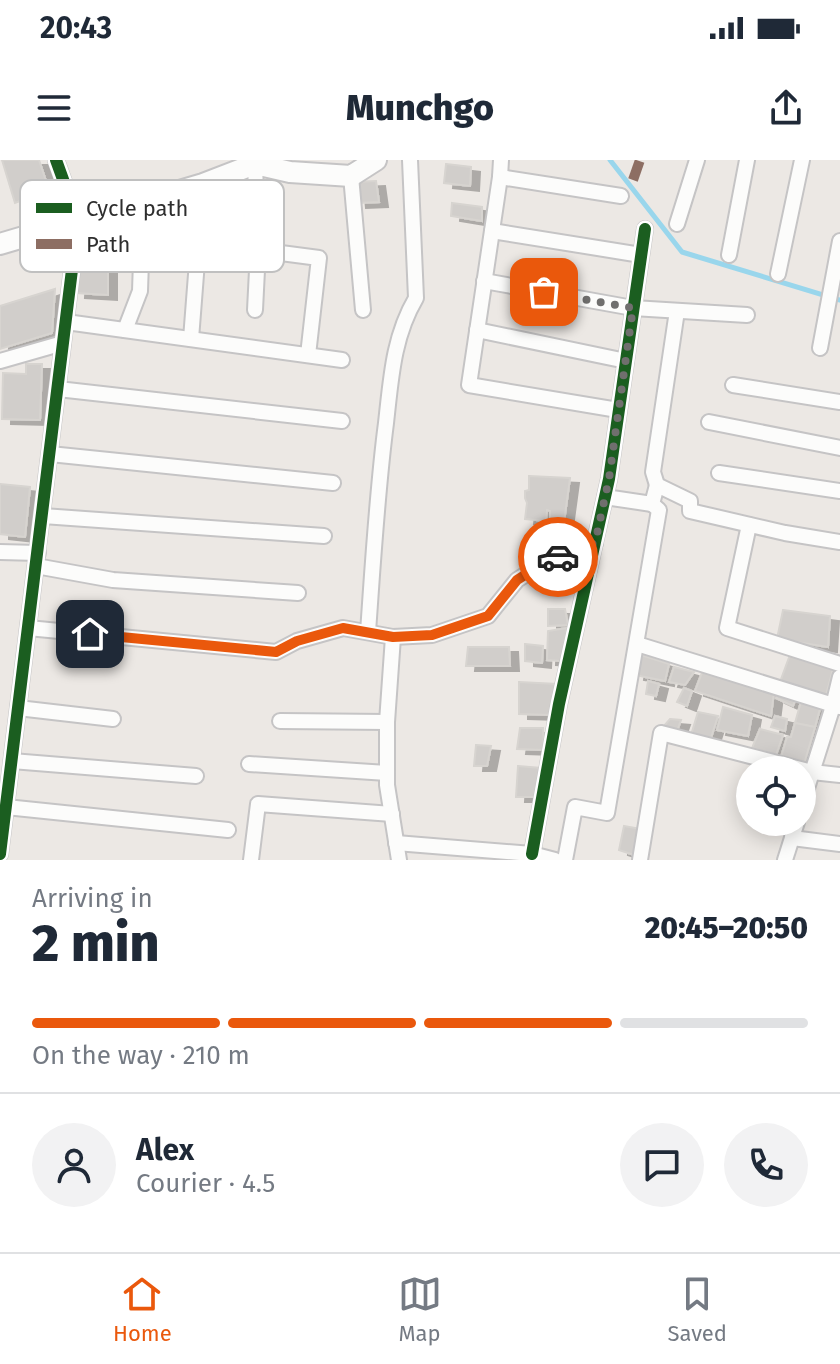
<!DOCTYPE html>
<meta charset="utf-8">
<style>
body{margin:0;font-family:"Fira Sans",sans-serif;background:#f2f2f3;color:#1f2937;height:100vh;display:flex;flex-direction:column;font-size:30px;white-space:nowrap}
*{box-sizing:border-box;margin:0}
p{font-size:26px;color:#747a83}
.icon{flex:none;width:44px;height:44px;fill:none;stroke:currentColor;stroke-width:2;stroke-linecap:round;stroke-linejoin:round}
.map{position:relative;height:700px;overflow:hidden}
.details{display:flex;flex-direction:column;background:#fff;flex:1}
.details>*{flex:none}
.fabs{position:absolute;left:736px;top:596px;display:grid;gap:16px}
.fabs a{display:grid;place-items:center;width:80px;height:80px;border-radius:50%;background:#fff;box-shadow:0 4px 20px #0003;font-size:40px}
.pin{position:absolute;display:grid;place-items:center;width:68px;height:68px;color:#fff;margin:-34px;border-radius:16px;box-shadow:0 4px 12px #0006}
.courier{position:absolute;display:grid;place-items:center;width:80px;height:80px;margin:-40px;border:6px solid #ea580c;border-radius:50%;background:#fff;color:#222;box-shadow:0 2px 10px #0007}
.summary em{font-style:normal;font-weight:800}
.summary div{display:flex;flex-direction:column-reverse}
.summary{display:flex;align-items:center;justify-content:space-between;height:136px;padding:0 32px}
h1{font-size:52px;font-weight:800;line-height:60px}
.bar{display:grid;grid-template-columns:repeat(4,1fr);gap:12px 8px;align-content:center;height:96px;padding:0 32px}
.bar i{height:10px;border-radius:6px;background:#e0e1e3}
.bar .active{background:#ea580c}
.bar p{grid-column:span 4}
.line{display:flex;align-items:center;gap:20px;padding:0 32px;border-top:2px solid #e0e1e3}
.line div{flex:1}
.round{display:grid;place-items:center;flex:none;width:84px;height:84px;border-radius:42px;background:#f2f2f3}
.status{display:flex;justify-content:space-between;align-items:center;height:56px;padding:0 40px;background:#fff;direction:ltr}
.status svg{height:22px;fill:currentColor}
header{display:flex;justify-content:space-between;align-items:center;height:104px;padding:0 32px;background:#fff;font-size:36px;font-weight:800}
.dock{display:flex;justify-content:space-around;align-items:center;height:112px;border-top:2px solid #e0e1e3;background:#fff;font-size:22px;color:#747a83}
.dock a{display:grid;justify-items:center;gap:4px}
.dock .active{color:#ea580c}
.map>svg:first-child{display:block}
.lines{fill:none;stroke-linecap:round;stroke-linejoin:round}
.stream{stroke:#99d6ec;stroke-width:5}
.building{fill:#d1cecb;stroke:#d7d4d0;stroke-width:2;filter:url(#shadow)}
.street-casing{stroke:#c5c4c5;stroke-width:18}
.secondary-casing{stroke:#c5c4c5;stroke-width:24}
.street{stroke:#fcfcfb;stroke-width:14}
.secondary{stroke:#fcfcfb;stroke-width:20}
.quiet{stroke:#8d6e63;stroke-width:10;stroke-dasharray:20 10;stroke-linecap:butt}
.cycleway-casing{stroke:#fff;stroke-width:17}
.cycleway{stroke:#1b5e20;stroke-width:12}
.done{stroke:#706f6e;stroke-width:8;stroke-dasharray:0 14.4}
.route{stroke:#ea580c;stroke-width:10}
.key{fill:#fff;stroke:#c0c0c0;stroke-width:2}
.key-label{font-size:22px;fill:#2e2e2e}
</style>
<div class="status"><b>20:43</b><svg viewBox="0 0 49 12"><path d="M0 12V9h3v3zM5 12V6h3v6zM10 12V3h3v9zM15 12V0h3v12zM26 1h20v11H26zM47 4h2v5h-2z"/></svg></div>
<header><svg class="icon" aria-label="menu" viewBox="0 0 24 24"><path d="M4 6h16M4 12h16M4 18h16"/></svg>Munchgo<svg class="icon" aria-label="share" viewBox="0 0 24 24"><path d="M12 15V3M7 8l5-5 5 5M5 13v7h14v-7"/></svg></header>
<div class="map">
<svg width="840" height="700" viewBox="0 0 840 700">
<defs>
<filter id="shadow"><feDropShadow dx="9" dy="5" stdDeviation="0" flood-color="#0004"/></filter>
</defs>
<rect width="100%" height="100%" fill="#ece8e4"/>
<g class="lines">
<!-- stream -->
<polyline class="stream" points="610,0 682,92 840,140"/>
</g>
<!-- building -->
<g class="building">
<polygon points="2,0 39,0 49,30 15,43"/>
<polygon points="446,4 471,7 470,26 444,23"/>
<polygon points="376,21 379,42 357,43 355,22"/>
<polygon points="452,43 482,47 482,61 451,56"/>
<polygon points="78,101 108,105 108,135 76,133"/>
<polygon points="55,129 52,173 0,189 0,146"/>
<polygon points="26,204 42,204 40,260 2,259 3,213 26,214"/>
<polygon points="529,316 570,318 564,362 550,364 550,351 547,350 546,361 525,359 527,343 525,338 525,331 529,330"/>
<polygon points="0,324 30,327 25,377 0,374"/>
<polygon points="548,449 565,449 568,465 548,466"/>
<polygon points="783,450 830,456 828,487 777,479"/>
<polygon points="567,468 561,501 547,500 548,471"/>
<polygon points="525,484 543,486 542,503 525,501"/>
<polygon points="468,487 509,487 510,506 466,506"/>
<polygon points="791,492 803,494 802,500 833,509 825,539 780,522"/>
<polygon points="638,494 669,504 665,521 635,515"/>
<polygon points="674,507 694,512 685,525 669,522"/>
<polygon points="703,510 774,532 771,556 695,531"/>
<polygon points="648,521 659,524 656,536 646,534"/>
<polygon points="519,522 557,524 551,555 519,554"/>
<polygon points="684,528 692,531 687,546 677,542"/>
<polygon points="779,533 796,538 793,546 776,538"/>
<polygon points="802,538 821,545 815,567 795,563"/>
<polygon points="723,547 752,555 748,576 717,570"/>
<polygon points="698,552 718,556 710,581 691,575"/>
<polygon points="775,556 787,559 785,571 771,567"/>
<polygon points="670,559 681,560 677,571 662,568"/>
<polygon points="795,563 815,567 804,604 781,597 787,577 791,577"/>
<polygon points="520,568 543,568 544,590 517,589"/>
<polygon points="760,569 783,575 776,595 752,588"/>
<polygon points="476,585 491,586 487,606 474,606"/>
<polygon points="518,606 541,608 539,637 516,637"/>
<polygon points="624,666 641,669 637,696 619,690"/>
</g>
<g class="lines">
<defs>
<g id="street">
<polyline points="501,0 500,17 469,225 618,250"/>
<polyline points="255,4 258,90 255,150"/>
<polyline points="351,16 363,150"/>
<polyline points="500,17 621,36"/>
<polyline points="677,64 697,0"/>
<polyline points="492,71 641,95"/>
<polyline points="258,90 319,98 308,195"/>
<polyline points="729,95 747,0"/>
<polyline points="778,114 802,0"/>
<polyline points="484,121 633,148 747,155"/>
<polyline points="66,162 342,200"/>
<polyline points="125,170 140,131 143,42"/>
<polyline points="477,170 626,201"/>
<polyline points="191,179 203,24"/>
<polyline points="820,188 840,81"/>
<polyline points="0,201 63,183"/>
<polyline points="733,225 840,242"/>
<polyline points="58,229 342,261"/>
<polyline points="709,262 840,288"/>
<polyline points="50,294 333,323"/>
<polyline points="719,313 840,331"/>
<polyline points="657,325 653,312 677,151"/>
<polyline points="605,337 652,344 657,325 690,341 690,351 785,373 840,382"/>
<polyline points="43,356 324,376"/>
<polyline points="749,365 727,468 840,504"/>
<polyline points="0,392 38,393"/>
<polyline points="36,406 113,420 298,433"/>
<polyline points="28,468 276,492 297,481 343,468 393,477 432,475 488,456 517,420 545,402 595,383"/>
<path d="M368,472C373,402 377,332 386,263C391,219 393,177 416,138L410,0"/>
<polyline points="393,477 387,562 387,625 399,700"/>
<polyline points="637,484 840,547"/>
<polyline points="18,548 113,559"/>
<polyline points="280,561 387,562"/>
<polyline points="12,601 196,616"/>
<polyline points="249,604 387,613"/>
<polyline points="802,644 833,546 840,517"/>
<polyline points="6,647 228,670"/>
<polyline points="792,678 840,684"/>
<polyline points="396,683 532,694 555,700"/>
<polyline points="0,694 78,61 56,0"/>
<polyline points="532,694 559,544 609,319 645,69"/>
<polyline points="251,700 258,644 392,654"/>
<polyline points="565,700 575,647 607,653 659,350 652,344"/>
<polyline points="640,700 661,573 812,612 840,615"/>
<polyline points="785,700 797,662"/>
</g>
<polyline id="secondary" points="0,84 203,24 255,4 290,12 351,16 376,0"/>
</defs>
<!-- street casing -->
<use href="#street" class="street-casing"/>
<!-- secondary casing -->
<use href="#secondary" class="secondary-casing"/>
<!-- street -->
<use href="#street" class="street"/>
<!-- secondary -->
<use href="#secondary" class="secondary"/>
<!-- quiet -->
<polyline class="quiet" points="633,20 640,0"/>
<defs>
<g id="cycleway">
<polyline points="0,694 78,61 56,0"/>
<polyline points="532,694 559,544 609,319 645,69"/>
</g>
</defs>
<!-- cycleway casing -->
<use href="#cycleway" class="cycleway-casing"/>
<!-- cycleway -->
<use href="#cycleway" class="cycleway"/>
</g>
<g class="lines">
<!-- done -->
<polyline class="done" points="544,132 633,148 609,319 595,383 558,397"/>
<!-- route -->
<polyline class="route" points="90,474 276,492 297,481 343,468 393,477 432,475 488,456 517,420 545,402 558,397"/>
</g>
<!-- legend -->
<rect x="20" y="20" width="264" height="92" rx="12" class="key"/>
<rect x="36" y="43" width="36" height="10" fill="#1b5e20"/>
<rect x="36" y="79" width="36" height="10" fill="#8d6e63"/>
<g class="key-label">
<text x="86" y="56">Cycle path</text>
<text x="86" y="92">Path</text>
</g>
</svg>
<div class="fabs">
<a><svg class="icon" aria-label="locate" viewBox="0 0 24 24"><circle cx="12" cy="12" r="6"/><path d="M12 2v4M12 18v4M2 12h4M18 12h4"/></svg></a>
</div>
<div class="pin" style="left:544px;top:132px;background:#ea580c"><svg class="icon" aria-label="bag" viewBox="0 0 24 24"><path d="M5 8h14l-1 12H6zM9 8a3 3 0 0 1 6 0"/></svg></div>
<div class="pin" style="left:90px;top:474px;background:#1f2937"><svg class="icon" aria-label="home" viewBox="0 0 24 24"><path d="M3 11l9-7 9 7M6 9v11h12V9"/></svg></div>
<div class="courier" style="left:558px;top:397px"><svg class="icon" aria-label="car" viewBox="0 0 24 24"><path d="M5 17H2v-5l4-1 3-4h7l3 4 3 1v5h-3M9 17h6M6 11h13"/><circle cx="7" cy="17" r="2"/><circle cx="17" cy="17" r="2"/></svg></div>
</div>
<section class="details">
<div class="summary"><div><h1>2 min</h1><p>Arriving in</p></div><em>20:45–20:50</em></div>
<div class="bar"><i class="active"></i><i class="active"></i><i class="active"></i><i></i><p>On the way · 210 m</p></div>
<div class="line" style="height:144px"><a class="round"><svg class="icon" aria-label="person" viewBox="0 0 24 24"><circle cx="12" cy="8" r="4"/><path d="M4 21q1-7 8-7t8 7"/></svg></a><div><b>Alex</b><p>Courier · 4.5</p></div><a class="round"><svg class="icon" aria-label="chat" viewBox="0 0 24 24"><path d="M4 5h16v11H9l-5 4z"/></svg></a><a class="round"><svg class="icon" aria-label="phone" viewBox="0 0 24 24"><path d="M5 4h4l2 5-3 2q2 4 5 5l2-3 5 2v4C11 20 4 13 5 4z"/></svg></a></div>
</section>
<nav class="dock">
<a class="active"><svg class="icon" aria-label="home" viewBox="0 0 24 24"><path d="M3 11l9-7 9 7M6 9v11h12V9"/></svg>Home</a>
<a><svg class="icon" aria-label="map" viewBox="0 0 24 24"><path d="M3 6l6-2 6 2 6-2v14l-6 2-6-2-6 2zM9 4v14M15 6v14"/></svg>Map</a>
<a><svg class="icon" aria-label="saved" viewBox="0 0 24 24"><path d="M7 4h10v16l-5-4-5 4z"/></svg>Saved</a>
</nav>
